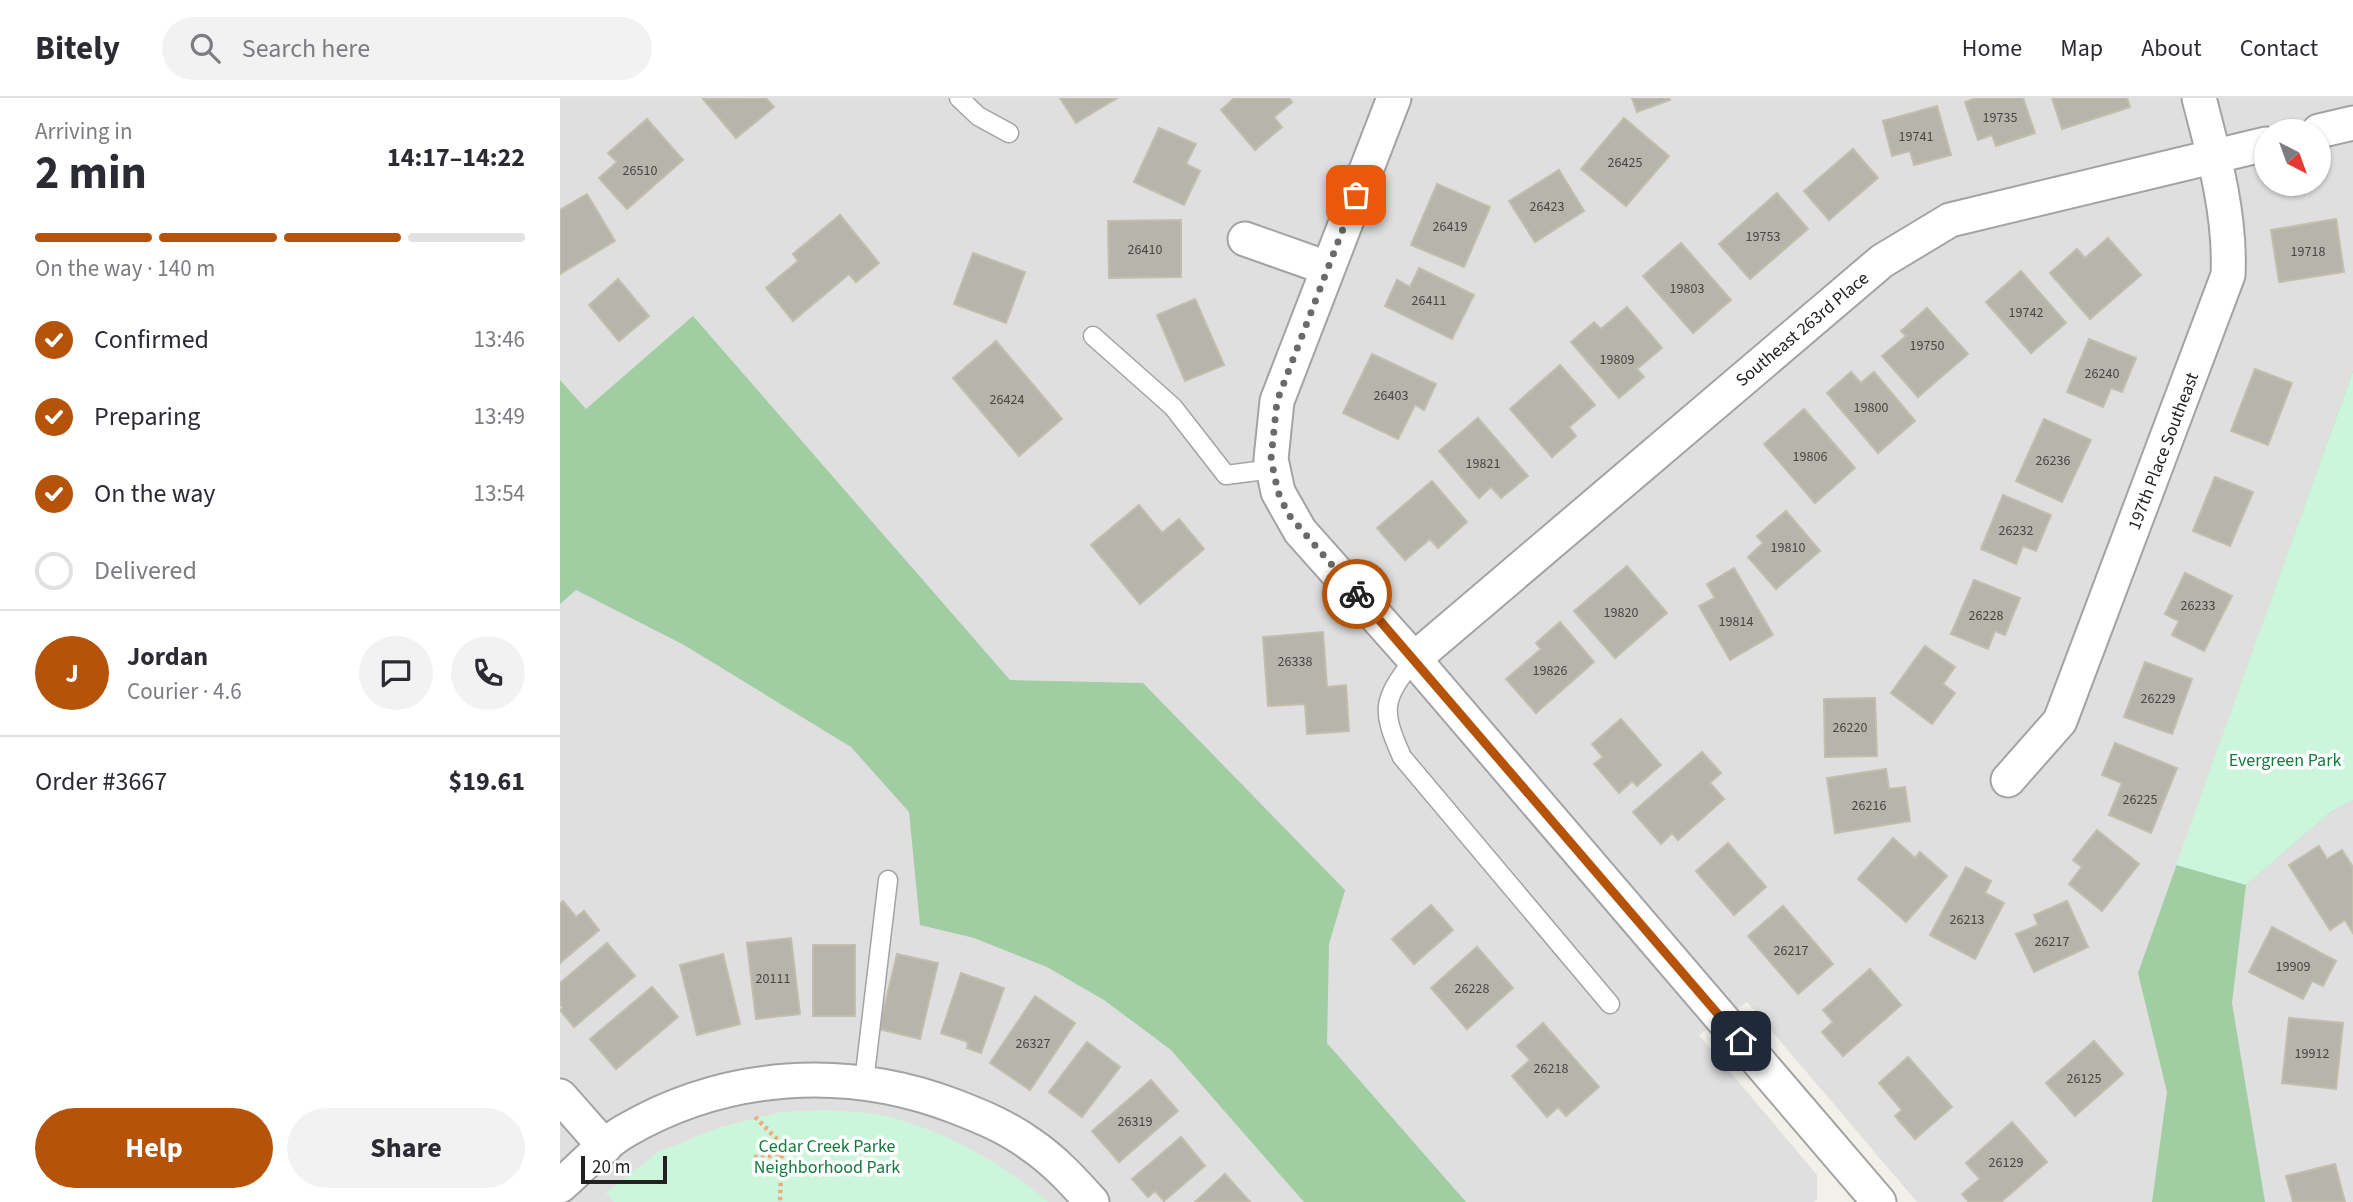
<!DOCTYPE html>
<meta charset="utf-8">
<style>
body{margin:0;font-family:"Source Sans 3",sans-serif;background:#f2f2f3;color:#2b2b33;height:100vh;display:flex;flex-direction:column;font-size:26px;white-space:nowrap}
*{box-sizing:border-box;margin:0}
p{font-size:23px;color:#7c7c81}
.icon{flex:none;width:38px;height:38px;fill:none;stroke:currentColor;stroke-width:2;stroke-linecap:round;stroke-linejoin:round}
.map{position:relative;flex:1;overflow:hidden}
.details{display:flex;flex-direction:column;background:#fff;width:560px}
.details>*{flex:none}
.needle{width:46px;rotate:139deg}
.buttons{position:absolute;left:1694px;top:21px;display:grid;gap:14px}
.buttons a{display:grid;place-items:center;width:77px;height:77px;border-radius:50%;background:#fff;box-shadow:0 2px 5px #0004;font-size:35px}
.scale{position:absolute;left:21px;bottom:18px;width:86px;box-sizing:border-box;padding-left:7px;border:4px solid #222;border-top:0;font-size:19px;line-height:24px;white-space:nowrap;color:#222;-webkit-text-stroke:5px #fff;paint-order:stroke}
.pin{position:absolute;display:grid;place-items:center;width:60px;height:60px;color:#fff;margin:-30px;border-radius:14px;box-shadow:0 4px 10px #0006}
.courier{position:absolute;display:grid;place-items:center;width:70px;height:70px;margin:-35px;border:5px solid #b45309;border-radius:50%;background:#fff;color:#222;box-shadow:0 2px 9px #0007}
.headline em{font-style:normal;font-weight:700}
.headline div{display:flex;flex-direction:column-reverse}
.headline{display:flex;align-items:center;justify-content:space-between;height:119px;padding:0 35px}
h1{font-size:46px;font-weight:700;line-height:52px}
.bar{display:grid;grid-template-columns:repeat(4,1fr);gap:10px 7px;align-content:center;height:84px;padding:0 35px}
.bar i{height:9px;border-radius:5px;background:#e1e1e2}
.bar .current{background:#b45309}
.bar p{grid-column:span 4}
.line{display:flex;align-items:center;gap:18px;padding:0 35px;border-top:2px solid #e1e1e2}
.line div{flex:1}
.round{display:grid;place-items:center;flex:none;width:74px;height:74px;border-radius:37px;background:#f2f2f3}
ol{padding:0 35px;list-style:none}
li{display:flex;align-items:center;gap:21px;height:77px}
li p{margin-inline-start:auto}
li .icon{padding:7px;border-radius:50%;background:#b45309;color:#fff;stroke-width:4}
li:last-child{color:#7c7c81}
li i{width:38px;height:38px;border:4px solid #e1e1e2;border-radius:50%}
.primary-button{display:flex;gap:14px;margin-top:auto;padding:14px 35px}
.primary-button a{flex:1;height:80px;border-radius:42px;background:#b45309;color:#fff;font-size:28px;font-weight:700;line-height:80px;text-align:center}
.primary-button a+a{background:#f2f2f3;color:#2b2b33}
header{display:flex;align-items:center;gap:42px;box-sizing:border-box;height:98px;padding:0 35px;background:#fff;border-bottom:2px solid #e1e1e2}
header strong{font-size:33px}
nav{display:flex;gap:38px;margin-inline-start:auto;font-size:24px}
.search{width:490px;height:63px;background:#f2f2f3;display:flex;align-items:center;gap:18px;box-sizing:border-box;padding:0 24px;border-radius:38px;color:#7c7c81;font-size:26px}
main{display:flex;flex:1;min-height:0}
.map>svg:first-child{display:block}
.residential{fill:#e0dfdf;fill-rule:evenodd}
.forest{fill:#a1cda2}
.park{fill:#cbf6dc}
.building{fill:#b7b4ac;stroke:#c2bdac;stroke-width:2}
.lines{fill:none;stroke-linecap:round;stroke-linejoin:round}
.service-casing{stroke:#a3a3a3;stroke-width:21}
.minor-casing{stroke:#a3a3a3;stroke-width:37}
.path{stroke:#f0ac7b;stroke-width:4.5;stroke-dasharray:3.5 3.5;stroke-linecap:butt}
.service{stroke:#fff;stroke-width:18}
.minor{stroke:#fff;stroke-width:33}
.done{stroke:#6a6a68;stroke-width:7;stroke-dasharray:0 12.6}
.route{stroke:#b45309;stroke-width:9}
.labels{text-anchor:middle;stroke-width:7;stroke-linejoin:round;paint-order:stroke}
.number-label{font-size:14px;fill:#474644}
.street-label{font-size:18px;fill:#222;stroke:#fff}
.park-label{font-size:18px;fill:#157b3e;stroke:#fff}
</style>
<header>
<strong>Bitely</strong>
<div class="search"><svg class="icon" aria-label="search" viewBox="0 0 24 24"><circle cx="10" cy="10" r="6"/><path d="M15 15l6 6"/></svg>Search here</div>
<nav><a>Home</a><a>Map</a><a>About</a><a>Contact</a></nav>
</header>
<main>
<section class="details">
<div class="headline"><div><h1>2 min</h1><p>Arriving in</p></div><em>14:17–14:22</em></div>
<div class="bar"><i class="current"></i><i class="current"></i><i class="current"></i><i></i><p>On the way · 140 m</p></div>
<ol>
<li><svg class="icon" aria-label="check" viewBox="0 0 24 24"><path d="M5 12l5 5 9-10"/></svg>Confirmed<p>13:46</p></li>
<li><svg class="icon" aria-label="check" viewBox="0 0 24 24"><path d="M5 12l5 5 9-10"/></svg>Preparing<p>13:49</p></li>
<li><svg class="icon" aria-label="check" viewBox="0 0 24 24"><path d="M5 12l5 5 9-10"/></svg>On the way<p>13:54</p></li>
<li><i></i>Delivered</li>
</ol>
<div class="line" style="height:126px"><b class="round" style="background:#b45309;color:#fff">J</b><div><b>Jordan</b><p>Courier · 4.6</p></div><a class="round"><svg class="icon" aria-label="chat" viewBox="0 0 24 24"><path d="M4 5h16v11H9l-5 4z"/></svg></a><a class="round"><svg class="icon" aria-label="phone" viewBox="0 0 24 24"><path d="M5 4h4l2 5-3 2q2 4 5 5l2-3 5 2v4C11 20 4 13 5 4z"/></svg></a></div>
<div class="line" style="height:91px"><div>Order #3667</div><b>$19.61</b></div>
<div class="primary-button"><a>Help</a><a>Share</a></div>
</section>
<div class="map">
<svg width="1793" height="1104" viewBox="0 0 1793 1104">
<rect width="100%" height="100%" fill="#f1f1e9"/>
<!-- residential -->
<path class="residential" d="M0,0H1793V1104H1357L1187,904L1139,937L1257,1077V1101L1254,1104H0ZM1706,33H1759V86H1706Z"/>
<!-- forest -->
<g class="forest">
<polygon points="133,218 450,582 583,585 785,792 769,846 767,945 906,1104 744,1104 611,952 544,902 487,869 414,840 360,827 349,714 291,649 124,547 16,492 0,506 0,282 26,311"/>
<polygon points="1793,273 1793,702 1772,713 1686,787 1672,905 1705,1104 1592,1104 1607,994 1578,875"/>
</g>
<!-- park -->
<g class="park">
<polygon points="1793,273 1793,702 1772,713 1686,787 1616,767"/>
<path d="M267,1012C286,1014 308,1013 326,1018C385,1033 442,1065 488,1104H54L46,1095L98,1054L158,1030L221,1014Z"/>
</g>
<!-- building -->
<g class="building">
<polygon points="206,0 214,9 176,40 143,1"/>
<polygon points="500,0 557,0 516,25"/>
<polygon points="674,0 729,0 732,4 714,19 722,29 695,52 661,12"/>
<polygon points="1072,0 1109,0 1110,2 1077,14"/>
<polygon points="1416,0 1463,0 1475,35 1436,48 1432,37 1418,42 1405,4"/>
<polygon points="1492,0 1567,0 1570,9 1502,31"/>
<polygon points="1377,8 1391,57 1354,67 1350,53 1332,58 1323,23"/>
<polygon points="1064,20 1109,58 1066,108 1021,71"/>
<polygon points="87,21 123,62 67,111 39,80 57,64 48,55"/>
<polygon points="599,30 636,46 626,66 640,73 624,107 574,84"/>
<polygon points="1293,51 1318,80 1269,122 1244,93"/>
<polygon points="999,72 1024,113 975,144 949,103"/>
<polygon points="877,86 930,109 904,169 851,147"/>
<polygon points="1217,95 1248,131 1190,181 1159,146"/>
<polygon points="27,96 55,143 0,176 0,112"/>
<polygon points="280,117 319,165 296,184 289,176 233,223 206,190 238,163 233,156"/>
<polygon points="1776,121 1784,174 1719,184 1711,132"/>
<polygon points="621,122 621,179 549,180 548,123"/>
<polygon points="1548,140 1581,177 1530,221 1490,175 1517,151 1525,160"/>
<polygon points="1121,145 1171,202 1133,235 1083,178"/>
<polygon points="413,155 465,174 446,225 394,206"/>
<polygon points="859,170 914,197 892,241 825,208 837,182 850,189"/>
<polygon points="1461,173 1506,225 1471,255 1426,204"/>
<polygon points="58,181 89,218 59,243 29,207"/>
<polygon points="635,201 664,267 625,283 597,217"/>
<polygon points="1067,209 1102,250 1077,271 1084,279 1059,300 1011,244 1034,224 1041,231"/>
<polygon points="1367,210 1408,256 1358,299 1322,258 1346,238 1341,233"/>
<polygon points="1529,241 1576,260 1562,294 1551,290 1543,309 1507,294"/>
<polygon points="436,243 502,321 459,358 393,280"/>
<polygon points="812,256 876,286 864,312 855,307 838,341 783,315"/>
<polygon points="1000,267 1035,307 1009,329 1016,338 992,359 950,311"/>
<polygon points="1695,271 1732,285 1708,347 1671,333"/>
<polygon points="1291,274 1301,285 1314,274 1355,323 1318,355 1267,295"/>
<polygon points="1244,311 1295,370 1255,405 1204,346"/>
<polygon points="918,320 968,378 941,400 931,389 919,400 879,353"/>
<polygon points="1484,321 1531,342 1502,404 1456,383"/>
<polygon points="1655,379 1693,394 1670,448 1633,433"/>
<polygon points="872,383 907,424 878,450 870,441 845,462 817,430"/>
<polygon points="1443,397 1491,417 1476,453 1463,448 1456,466 1421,451"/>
<polygon points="579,407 602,435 619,421 644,451 580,506 531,447"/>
<polygon points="1226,413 1260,453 1216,491 1188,459 1203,445 1197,438"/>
<polygon points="1067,468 1107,515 1055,560 1014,513"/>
<polygon points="1174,470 1213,537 1170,562 1139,508 1155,500 1147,486"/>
<polygon points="1625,475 1672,498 1644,553 1612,537 1619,523 1605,516"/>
<polygon points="1414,482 1460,500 1445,537 1435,533 1428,551 1391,536"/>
<polygon points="1000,524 1034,564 976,615 946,581 981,551 976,545"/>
<polygon points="763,534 767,589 786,587 789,633 747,636 745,606 708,608 703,539"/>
<polygon points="1365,548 1395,569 1383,586 1395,595 1372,626 1331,595"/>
<polygon points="1585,564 1632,581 1612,636 1564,619"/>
<polygon points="1315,600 1317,658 1265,659 1264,601"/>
<polygon points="1061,621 1101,667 1077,688 1072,683 1059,695 1034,666 1043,659 1032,646"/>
<polygon points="1555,645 1617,670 1591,735 1549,717 1562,685 1542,677"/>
<polygon points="1142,654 1161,675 1150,685 1164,701 1118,742 1112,735 1101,746 1073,714"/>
<polygon points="1326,671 1329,691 1345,689 1350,723 1275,735 1267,680"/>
<polygon points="1537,732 1579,766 1542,813 1509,786 1522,769 1513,762"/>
<polygon points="1333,740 1355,760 1360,754 1387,778 1346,824 1298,781"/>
<polygon points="1168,745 1206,789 1174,817 1136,773"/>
<polygon points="1759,748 1767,761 1782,752 1793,769 1793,835 1785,822 1770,832 1729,767"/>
<polygon points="1406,769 1431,783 1425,795 1444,805 1415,861 1370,837"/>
<polygon points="3,803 16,819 24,813 39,832 0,865 0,806"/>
<polygon points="1507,803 1528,849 1474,874 1456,836 1478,827 1474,817"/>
<polygon points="871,807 893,832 854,866 832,841"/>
<polygon points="1223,808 1273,866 1238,896 1188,838"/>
<polygon points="1712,829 1776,863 1763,888 1752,883 1743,901 1689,874"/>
<polygon points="231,840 240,916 196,921 187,845"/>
<polygon points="47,845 75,878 14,929 0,912 3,910 0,906 0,885"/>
<rect x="253" y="847" width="42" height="71"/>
<polygon points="917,849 953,890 907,931 871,890"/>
<polygon points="163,856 180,926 137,937 120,867"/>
<polygon points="337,856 378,865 360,941 319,931"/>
<polygon points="1310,871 1341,907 1283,958 1262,934 1273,924 1263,912"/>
<polygon points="401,875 444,890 421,955 407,950 408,944 381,935"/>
<polygon points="92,889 118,919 56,971 30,941"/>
<polygon points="475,898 515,925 470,992 430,965"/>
<polygon points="1729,920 1783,925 1776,991 1722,985"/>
<polygon points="983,925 1039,989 1006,1018 998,1009 987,1019 952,978 970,962 957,948"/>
<polygon points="1534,943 1563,976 1515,1018 1486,985"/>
<polygon points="527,944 560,969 522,1019 489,994"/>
<polygon points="1348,959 1392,1009 1355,1041 1335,1018 1342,1012 1319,985"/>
<polygon points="591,982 618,1013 559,1064 532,1033"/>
<polygon points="1452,1024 1487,1064 1441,1104 1409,1104 1402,1096 1420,1081 1406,1065"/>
<polygon points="621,1039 645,1068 604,1103 595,1093 588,1099 572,1081"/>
<polygon points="1775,1066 1785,1104 1733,1104 1726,1078"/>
<polygon points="665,1076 690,1104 635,1104"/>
</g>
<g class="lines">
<defs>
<g id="service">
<polyline points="399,0 418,18 449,35"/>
<polyline points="533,238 613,309 666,377 713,371"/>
<path d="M854,561C823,602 820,610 842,659L1050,906"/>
<polyline points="304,984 328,782"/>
</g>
<g id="minor">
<polyline points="834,0 717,303 711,361 718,394 740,433 854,561 1319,1104"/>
<polyline points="1759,33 1793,25"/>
<polyline points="685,141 767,170"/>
<polyline points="854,561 1322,163 1390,122 1706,46"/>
<path d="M1448,682L1500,623L1668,177C1671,118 1654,57 1639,0"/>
<polyline points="0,998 45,1049"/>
<path d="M0,1088C21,1070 41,1047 65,1033C166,974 286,967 394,1008C420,1018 447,1029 470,1046C494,1062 513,1083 532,1104"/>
</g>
</defs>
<!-- service casing -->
<use href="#service" class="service-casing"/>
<!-- minor casing -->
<use href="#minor" class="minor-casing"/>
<!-- path -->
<g class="path">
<polyline points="195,1019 222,1046 220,1104"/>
<polyline points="194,1059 222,1057"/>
</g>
<!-- service -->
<use href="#service" class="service"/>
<!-- minor -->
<use href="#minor" class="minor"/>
</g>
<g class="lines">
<!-- done -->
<polyline class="done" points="796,97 717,303 711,361 718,394 728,416 797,496"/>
<!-- route -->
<polyline class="route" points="797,496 1181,943"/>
</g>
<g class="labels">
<!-- number labels -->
<g class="number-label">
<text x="1440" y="24">19735</text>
<text x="1356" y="43">19741</text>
<text x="1065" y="69">26425</text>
<text x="80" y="77">26510</text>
<text x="987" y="113">26423</text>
<text x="890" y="133">26419</text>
<text x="1203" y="143">19753</text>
<text x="585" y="156">26410</text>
<text x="1748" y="158">19718</text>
<text x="1127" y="195">19803</text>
<text x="869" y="207">26411</text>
<text x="1466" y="219">19742</text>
<text x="1367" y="252">19750</text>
<text x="1057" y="266">19809</text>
<text x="1542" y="280">26240</text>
<text x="831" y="302">26403</text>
<text x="447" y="306">26424</text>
<text x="1311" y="314">19800</text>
<text x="1250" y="363">19806</text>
<text x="1493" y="367">26236</text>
<text x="923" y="370">19821</text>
<text x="1456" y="437">26232</text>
<text x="1228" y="454">19810</text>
<text x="1638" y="512">26233</text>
<text x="1061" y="519">19820</text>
<text x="1426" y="522">26228</text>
<text x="1176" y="528">19814</text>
<text x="735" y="568">26338</text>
<text x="990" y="577">19826</text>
<text x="1598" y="605">26229</text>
<text x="1290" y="634">26220</text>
<text x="1580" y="706">26225</text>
<text x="1309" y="712">26216</text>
<text x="1407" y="826">26213</text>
<text x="1492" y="848">26217</text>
<text x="1231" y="857">26217</text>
<text x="1733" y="873">19909</text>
<text x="213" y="885">20111</text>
<text x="912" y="895">26228</text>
<text x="473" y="950">26327</text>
<text x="1752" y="960">19912</text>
<text x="991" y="975">26218</text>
<text x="1524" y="985">26125</text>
<text x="575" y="1028">26319</text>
<text x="1446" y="1069">26129</text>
</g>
<!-- street labels -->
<g class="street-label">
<text transform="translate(1242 231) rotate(-40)" y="6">Southeast 263rd Place</text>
<text transform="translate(1603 353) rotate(-69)" y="6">197th Place Southeast</text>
</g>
<!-- park labels -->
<g class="park-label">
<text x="1725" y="668">Evergreen Park</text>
<text x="267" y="1054">Cedar Creek Parke<tspan x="267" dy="21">Neighborhood Park</tspan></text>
</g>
</g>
</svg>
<div class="buttons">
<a><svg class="needle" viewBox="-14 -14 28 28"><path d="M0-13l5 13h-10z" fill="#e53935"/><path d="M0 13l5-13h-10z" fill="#7c7c81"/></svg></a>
</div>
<div class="scale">20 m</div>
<div class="pin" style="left:796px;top:97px;background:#ea580c"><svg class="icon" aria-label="bag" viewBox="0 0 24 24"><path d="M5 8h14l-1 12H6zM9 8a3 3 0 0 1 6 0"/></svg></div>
<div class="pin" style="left:1181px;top:943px;background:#1f2937"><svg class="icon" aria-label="home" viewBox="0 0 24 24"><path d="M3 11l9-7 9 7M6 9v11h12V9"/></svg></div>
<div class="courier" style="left:797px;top:496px"><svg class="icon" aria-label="bike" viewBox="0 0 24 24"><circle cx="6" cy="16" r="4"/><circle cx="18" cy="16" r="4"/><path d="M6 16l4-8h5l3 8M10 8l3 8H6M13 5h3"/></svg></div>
</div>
</main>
